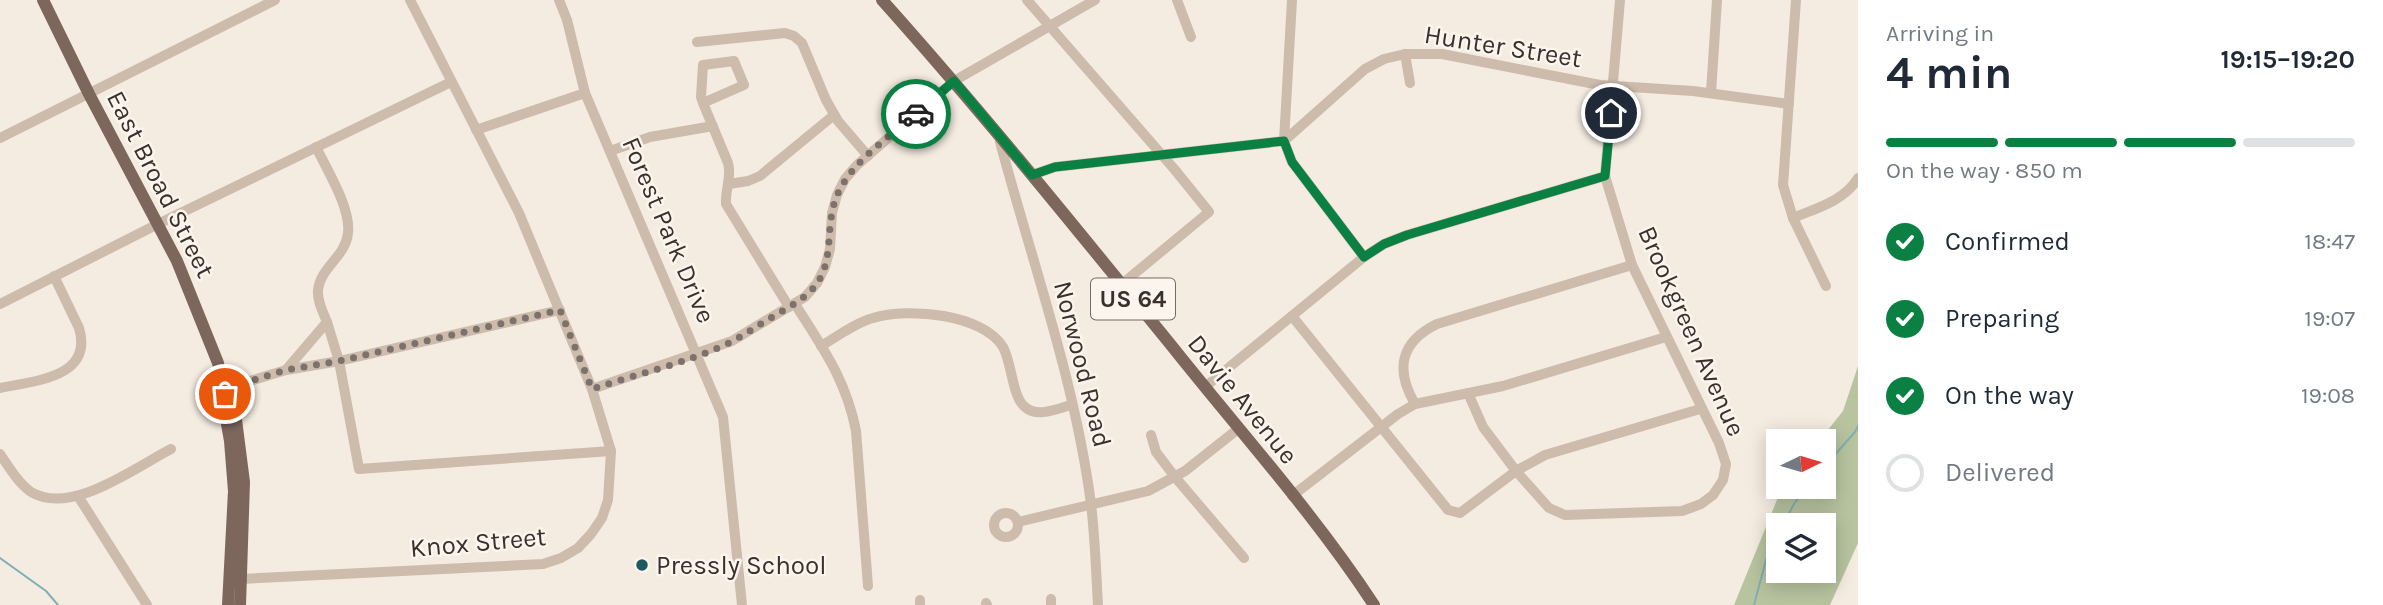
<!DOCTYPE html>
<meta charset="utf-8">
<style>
body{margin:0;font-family:Karla,sans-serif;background:#f2f2f3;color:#1f2937;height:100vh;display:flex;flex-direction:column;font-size:26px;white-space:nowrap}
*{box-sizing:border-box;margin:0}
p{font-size:23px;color:#747a83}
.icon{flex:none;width:38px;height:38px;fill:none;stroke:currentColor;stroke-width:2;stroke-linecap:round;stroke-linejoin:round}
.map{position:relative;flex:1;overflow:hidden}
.drawer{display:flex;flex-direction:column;background:#fff;width:525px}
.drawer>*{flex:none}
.needle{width:46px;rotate:85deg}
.tools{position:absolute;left:1766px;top:429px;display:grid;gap:14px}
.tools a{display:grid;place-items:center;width:70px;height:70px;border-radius:0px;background:#fff;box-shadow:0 4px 18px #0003;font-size:35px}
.pin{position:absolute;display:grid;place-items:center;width:60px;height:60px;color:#fff;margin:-30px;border:4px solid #fff;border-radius:50%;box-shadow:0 2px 7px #0007}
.courier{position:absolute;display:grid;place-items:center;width:70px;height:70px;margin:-35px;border:5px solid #0b8043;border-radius:50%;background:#fff;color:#222;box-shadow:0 2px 9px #0007}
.summary em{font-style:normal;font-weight:700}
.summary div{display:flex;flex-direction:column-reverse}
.summary{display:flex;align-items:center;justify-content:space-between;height:119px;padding:0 28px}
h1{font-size:46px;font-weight:700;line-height:52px}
.bar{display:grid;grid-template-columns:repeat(4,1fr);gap:10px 7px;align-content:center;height:84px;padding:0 28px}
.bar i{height:9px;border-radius:5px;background:#e0e1e3}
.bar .current{background:#0b8043}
.bar p{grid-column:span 4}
ol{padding:0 28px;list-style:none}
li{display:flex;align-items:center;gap:21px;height:77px}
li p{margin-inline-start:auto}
li .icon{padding:7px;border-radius:50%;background:#0b8043;color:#fff;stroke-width:4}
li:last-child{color:#747a83}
li i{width:38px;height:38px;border:4px solid #e0e1e3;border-radius:50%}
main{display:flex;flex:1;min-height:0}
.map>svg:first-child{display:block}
.green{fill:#b8c4a0;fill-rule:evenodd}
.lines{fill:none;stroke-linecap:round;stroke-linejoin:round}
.stream{stroke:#7fb0b2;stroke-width:2}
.minor{stroke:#cdbbac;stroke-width:10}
.major{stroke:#7d675c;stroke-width:12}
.done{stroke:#7c716b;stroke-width:7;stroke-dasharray:0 12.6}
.route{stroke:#0b8043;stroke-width:9}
.poi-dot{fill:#1f5a5e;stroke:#fbf5ee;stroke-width:2.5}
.labels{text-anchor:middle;stroke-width:5;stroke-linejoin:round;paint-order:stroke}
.shield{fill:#fbf5ee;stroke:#756b66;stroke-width:2}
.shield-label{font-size:24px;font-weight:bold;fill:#3b302b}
.street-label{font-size:26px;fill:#3b302b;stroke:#fbf5ee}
.poi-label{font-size:26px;fill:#3b302b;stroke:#fbf5ee;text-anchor:start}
</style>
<main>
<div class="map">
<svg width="1858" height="605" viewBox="0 0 1858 605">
<rect width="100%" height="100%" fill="#f4ebe1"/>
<!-- green -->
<path class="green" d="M1858,366V543L1830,605H1734L1781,490L1784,487L1824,486V441H1819L1843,411ZM1778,525H1824V570H1778Z"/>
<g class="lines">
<!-- stream -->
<g class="stream">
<polyline points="1824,467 1855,432 1858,426"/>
<polyline points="1783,525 1794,504 1807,486"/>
<polyline points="0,558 46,591 58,605"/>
<polyline points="1754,605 1766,560 1778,535"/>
</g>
<!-- minor -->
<g class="minor">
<polyline points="559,0 567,20 585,93 723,417 742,605"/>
<polyline points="1027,0 1175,170 1209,212 1122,284"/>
<polyline points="1177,0 1191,37"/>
<polyline points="1292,0 1284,141 1292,162 1364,257"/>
<polyline points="1796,0 1783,185 1793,218 1826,286"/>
<polyline points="697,42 785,33 794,36 802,43 826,100 838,121 868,156"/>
<polyline points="1405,54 1410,83"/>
<polyline points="1711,93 1717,0"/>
<path d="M703,103L744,85L734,61L703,65L701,97L703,103L728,163C732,178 725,189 726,204L789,307"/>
<polyline points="476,130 585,93"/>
<polyline points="0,138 275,0"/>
<path d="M1003,140L1000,142C1032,262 1075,381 1091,504C1095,537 1096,571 1098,605"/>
<polyline points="610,151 650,137 713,126"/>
<polyline points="1032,175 1055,167 1284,141 1365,69 1384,59 1405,54 1442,54 1600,85 1693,91 1789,104"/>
<polyline points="729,184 748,181 760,176 834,115"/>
<path d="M1793,218C1817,208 1844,201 1858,178"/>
<polyline points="0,304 158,224 451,82"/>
<path d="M795,304C822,347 846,379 856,431L868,586"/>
<polyline points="1292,316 1448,510 1460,513 1516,471 1545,455 1700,409"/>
<polyline points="327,322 339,361 359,469 611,451"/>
<path d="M821,346C838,336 855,323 873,318C908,307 983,314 1003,347C1012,363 1012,397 1025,407C1037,418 1057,409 1071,405"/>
<path d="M286,370L327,322C323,312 317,301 318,290C320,268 346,256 348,233C351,208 327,170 316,147"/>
<polyline points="1205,387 1364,257 1384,244 1407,235 1605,176"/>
<path d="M0,388C33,381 94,378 79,328L54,276"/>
<polyline points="224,389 286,370 339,361 560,310"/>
<polyline points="592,389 732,341 805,297 817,283 825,267 830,249 832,213 837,195 845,179 857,165 954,81 1095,0"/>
<polyline points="1468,393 1483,427 1516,471 1549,508 1565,515 1682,511 1701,504 1713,495 1723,480 1726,464 1719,443 1632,265 1605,176 1620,0"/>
<path d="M1415,404C1395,370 1400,342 1437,324L1632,265"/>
<polyline points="1151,435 1156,452 1175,477 1244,558"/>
<path d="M0,454C9,467 18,483 31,492C71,516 134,468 171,449"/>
<polyline points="78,496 147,605"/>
<polyline points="1292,496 1398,414 1415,404 1503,386 1666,337"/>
<circle cx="1006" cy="525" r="12"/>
<polyline points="1018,522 1148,491 1185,471 1238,429"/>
<polyline points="241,579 543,564 561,558 578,548 591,534 602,518 608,500 611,451 592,389 519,213 410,0"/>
<polyline points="1051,599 1051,605"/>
<polyline points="920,600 920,605"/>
<polyline points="986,603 987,605"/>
</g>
<!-- major -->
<g class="major">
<polyline points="43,0 89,94 177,261 218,363 225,394 224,407 230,441 234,491 228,605"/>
<path d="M882,0C984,114 1079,232 1175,350C1242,434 1315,515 1374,605"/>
<polyline points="225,394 234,404 244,482 240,605"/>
</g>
</g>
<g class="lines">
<!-- done -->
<path class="done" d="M225,394L224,389L286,370L339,361L560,310L592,389C637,374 691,362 733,341C747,333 760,324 774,316C789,307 805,299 816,285C832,262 827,239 832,213C839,169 885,141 916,114"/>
<!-- route -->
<polyline class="route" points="916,114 954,81 1032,175 1055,167 1284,141 1292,162 1364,257 1384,244 1407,235 1605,176 1611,113"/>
</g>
<!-- markers -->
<circle class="poi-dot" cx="642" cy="565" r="7"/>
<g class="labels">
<!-- shield labels -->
<rect class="shield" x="1091" y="278.5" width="84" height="41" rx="5"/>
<g class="shield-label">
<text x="1133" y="307">US 64</text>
</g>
<!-- street labels -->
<g class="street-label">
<text transform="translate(1503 46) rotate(9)" y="9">Hunter Street</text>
<text transform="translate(161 184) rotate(63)" y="9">East Broad Street</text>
<text transform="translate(669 230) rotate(67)" y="9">Forest Park Drive</text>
<text transform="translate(1692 331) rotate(66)" y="9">Brookgreen Avenue</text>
<text transform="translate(1083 364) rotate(76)" y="9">Norwood Road</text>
<text transform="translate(1243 399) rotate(51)" y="9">Davie Avenue</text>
<text transform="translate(478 542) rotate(-5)" y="9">Knox Street</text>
</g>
<!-- poi labels -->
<g class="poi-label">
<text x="656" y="574">Pressly School</text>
</g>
</g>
</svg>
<div class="tools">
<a><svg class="needle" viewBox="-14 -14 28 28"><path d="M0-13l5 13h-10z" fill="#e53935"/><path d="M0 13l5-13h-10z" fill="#747a83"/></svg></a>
<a><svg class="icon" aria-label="layers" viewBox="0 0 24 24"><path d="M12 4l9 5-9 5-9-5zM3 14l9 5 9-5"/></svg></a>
</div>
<div class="pin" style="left:225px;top:394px;background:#ea580c"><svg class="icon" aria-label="bag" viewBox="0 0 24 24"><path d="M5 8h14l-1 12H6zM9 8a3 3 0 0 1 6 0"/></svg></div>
<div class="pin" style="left:1611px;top:113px;background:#1f2937"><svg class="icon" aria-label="home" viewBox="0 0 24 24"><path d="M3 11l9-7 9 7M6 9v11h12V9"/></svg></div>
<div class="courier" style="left:916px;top:114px"><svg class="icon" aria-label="car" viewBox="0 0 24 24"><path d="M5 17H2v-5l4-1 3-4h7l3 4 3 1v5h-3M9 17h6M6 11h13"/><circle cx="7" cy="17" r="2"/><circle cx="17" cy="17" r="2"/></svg></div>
</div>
<section class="drawer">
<div class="summary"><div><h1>4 min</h1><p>Arriving in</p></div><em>19:15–19:20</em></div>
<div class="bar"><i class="current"></i><i class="current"></i><i class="current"></i><i></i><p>On the way · 850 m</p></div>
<ol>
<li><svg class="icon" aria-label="check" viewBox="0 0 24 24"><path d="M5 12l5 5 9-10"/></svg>Confirmed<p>18:47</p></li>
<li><svg class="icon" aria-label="check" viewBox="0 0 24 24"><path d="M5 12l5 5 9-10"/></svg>Preparing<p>19:07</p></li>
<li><svg class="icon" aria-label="check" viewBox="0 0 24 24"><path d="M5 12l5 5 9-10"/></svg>On the way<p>19:08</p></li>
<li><i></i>Delivered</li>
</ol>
</section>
</main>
